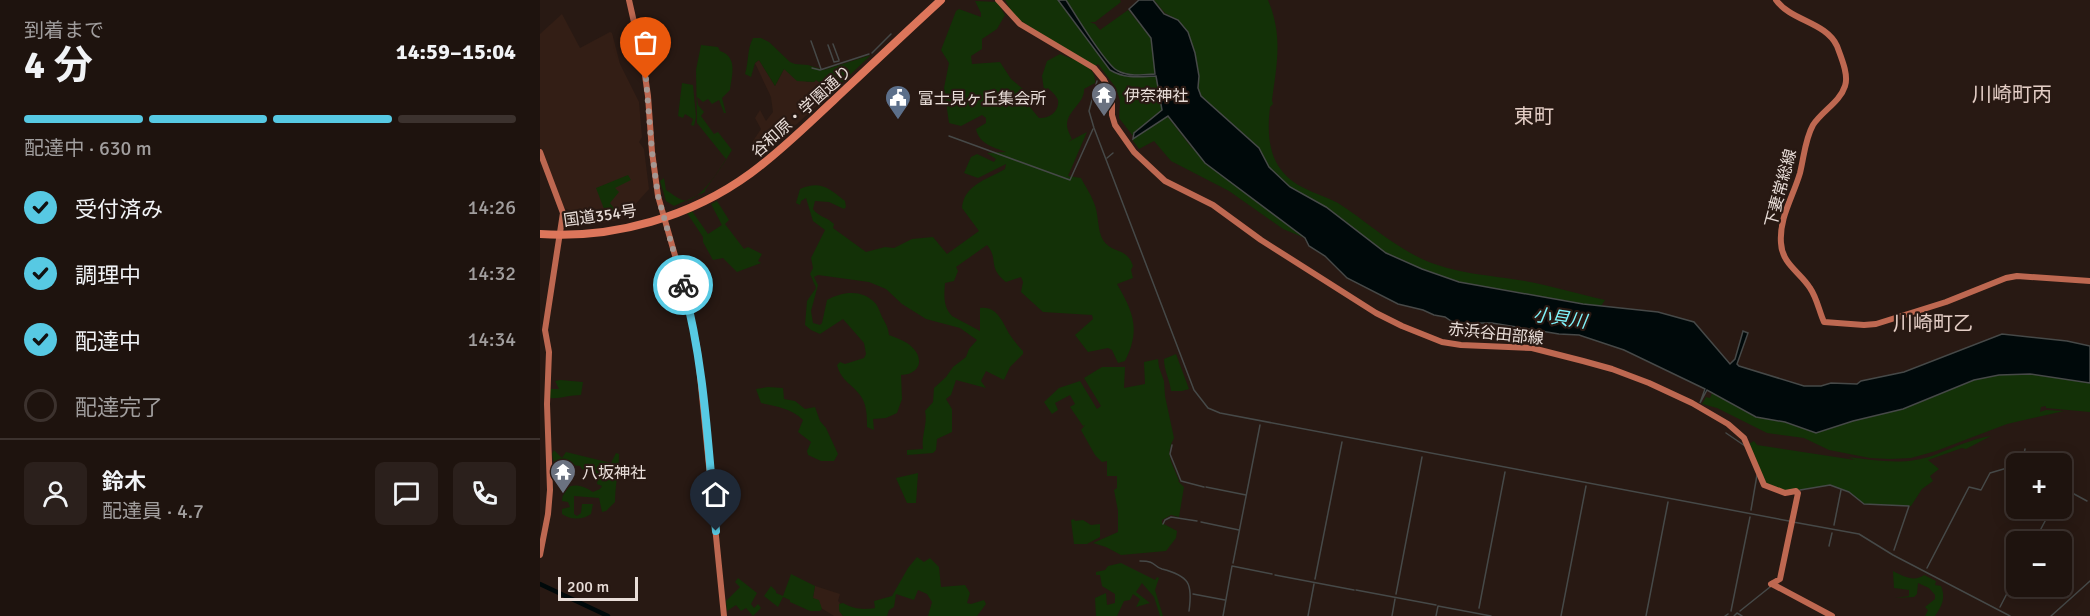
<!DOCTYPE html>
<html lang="ja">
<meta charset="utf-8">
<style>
body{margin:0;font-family:Signika,"Noto Sans JP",sans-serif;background:#2b201c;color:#f1f3f6;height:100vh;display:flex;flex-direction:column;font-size:22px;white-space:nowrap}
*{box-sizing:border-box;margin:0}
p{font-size:20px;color:#a19e9e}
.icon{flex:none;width:33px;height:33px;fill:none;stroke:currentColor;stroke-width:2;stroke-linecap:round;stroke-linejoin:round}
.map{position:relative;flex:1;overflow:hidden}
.panel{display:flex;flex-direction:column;background:#1e130e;width:540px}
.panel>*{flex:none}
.fabs{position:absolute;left:1466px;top:453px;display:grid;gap:12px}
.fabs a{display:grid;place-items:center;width:66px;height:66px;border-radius:9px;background:#1e130e;box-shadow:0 3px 15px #0003,0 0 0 2px #3c322e;font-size:30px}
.scale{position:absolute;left:18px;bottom:15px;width:80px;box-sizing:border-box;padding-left:6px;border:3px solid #e8ddd8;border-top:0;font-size:16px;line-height:21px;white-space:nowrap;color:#e8ddd8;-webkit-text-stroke:4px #281913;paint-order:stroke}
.pin{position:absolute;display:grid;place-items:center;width:51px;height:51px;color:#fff;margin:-62px -26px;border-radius:50% 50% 50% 0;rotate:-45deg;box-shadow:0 0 6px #0007}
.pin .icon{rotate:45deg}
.courier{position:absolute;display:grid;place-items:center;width:60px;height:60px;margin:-30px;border:4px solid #57c9e3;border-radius:50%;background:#fff;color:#222;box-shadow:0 2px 8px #0007}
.headline em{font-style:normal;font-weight:700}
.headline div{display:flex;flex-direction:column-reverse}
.headline{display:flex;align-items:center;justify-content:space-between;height:102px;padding:0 24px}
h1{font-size:39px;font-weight:700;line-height:45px}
.bar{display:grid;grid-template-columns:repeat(4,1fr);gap:9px 6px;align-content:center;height:72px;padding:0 24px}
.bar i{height:8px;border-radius:4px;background:#3c322e}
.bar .selected{background:#57c9e3}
.bar p{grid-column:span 4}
.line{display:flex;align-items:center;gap:15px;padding:0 24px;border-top:2px solid #3c322e}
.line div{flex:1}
.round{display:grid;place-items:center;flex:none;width:63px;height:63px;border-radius:9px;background:#2b201c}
ol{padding:0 24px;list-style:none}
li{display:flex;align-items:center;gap:18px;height:66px}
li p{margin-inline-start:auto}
li .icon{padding:6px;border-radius:50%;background:#57c9e3;color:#111;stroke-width:4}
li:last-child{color:#a19e9e}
li i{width:33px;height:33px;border:3px solid #3c322e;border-radius:50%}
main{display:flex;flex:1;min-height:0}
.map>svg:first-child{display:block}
.built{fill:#331e15}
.green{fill:#133107}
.water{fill:#00090a;stroke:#464948;stroke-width:1.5}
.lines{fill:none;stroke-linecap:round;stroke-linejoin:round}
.stream{stroke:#464948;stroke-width:1.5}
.river{stroke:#00090a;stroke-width:4.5}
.major{stroke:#be6851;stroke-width:6}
.highway{stroke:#dd765b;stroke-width:8}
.done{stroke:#a59893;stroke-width:6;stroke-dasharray:0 10.8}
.route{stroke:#57c9e3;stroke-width:8}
.labels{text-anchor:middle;stroke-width:4.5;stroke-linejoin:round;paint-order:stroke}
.poi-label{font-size:16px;fill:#e8ddd8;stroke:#281913;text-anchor:start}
.street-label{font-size:16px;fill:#e8ddd8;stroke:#281913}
.water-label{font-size:18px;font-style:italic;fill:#81f5fd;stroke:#281913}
.quarter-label{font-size:20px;fill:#e4cec6;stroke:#281913}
</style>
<main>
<section class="panel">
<div class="headline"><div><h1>4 分</h1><p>到着まで</p></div><em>14:59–15:04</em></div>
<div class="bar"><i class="selected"></i><i class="selected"></i><i class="selected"></i><i></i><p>配達中 · 630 m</p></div>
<ol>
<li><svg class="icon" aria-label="check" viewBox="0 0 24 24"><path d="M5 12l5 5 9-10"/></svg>受付済み<p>14:26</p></li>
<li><svg class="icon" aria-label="check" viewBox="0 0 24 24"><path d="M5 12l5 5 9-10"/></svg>調理中<p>14:32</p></li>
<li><svg class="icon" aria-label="check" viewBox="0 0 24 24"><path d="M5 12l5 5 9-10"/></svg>配達中<p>14:34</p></li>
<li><i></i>配達完了</li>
</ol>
<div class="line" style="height:108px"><a class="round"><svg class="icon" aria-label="person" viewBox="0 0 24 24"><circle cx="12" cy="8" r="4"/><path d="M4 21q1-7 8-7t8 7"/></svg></a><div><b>鈴木</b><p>配達員 · 4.7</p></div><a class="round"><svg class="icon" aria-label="chat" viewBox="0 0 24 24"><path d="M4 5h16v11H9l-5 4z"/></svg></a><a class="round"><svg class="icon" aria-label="phone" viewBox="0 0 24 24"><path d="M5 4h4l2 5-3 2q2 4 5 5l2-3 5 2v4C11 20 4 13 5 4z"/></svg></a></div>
</section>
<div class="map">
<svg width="1550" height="616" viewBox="0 0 1550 616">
<rect width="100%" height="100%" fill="#281913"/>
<!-- built -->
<g class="built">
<polygon points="22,14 40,48 70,32 72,33 80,64 99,102 102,137 99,142 104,149 109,189 82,219 63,223 24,208 0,148 0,34"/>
<polygon points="219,60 235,86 244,69 267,82 274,82 276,80 293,91 221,157 213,141 221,129 215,118 220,110 226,121 233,112 231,97 215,63"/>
<polygon points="275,586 300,594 298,601 300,603 299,610 303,616 294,616 281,608 273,598"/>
</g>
<!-- green -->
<g class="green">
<polygon points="465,0 580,0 581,2 555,22 550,22 555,24 560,30 588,10 611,38 622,110 595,133 593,136 579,118 580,101 576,88 558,64 554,67 475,17"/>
<path d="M614,0H728C743,36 737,63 732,100L733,104L730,107C726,141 730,171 764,188C775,194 787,197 798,203C826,221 852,245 882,259C915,274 950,275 985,281C1012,286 1039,294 1065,300L1061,306L1044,304L919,282L882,269L846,253L786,207L750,187L729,167L719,148L661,96L658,88L659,76L648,32L638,20L625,13Z"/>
<path d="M435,1L457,2L465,15L457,29L442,39V49L431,56L432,64L460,62L471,79L489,94V106L499,118C508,119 520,112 518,100C516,95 511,91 508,88L504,90L502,76L507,61L520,54C534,60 557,65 555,83L544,89C545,103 527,111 527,125C527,129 530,135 532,139L528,142L547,132L528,176L541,178C545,186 551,194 554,203C559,214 557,230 563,240C572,254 587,247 593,266L591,270L593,278L577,284C593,312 601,329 585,361L578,363L572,350L568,348L548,352L535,335L553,319L552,315L503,312L481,292L483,282L481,277L466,282C447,267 459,259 447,245L416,267L418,271L414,281L405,283C404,295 403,307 412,316L440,331V308C457,305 463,323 470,335C474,341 478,346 483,351V354L470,367L464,380L446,371L441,381L446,388L416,380L411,395L406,399L412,409V432L397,439L396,450L393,453L367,455V450L383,449C381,435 388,424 385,411L393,402L394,388L406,377L413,367L426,357L429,349L437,340L420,328L386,319L362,304L346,289L329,282L278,275L274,277L278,285L271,311L273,323L280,325L282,323L287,300C303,291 323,289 336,304C339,308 340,313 342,317C346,324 348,327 349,335C355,337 362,340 367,343C384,354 384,374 361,375L362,399L357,413L346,418L333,419L334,430L327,427C327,416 327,404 320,395C310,382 302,382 297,365L300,362L305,364L324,358L326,354L324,343L303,319L280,334L271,330L265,325L267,301L276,288L270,274L273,268L271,258L285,230L273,221L266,198L261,201L260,205L256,203L260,189C280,180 289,188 305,201L306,207L304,209L289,202L275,201L273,209C279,217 287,217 294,224L293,228L326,252L345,247L354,248L372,239L393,237L407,254L439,231L422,208C424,185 446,180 465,169L466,164L438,178L424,173L431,157L437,154L454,162L456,159L447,153L466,152C453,147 439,144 436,129L446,123V118L442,115L421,126L409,123L404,88L409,63L401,50L416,11L419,9L441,17V13Z"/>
<path d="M213,38H221L229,42L250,62L255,64L268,65L284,70L331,55L293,91L283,87V85L276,80L274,82L257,81L244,69L235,86L219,60L215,63L211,77L205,74C209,61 207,49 213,38Z"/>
<path d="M161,45L178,47L180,51C198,57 192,75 190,90L182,98L186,113H184L179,100L172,104L168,99L163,102L157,97L158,105L164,112L161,116L174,134L178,132L192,150C184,164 174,177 165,190V192L134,206L126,201L120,181L124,178L126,190C131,193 137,198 142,200C158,205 179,170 186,159L157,123L156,70Z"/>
<polygon points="142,83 153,85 156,117 154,126 151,125 153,119 145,114 143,118 138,116"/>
<polygon points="627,116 651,147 709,196 765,238 743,229 689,191 631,161 614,141 599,149 593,141 593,139"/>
<polygon points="88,175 91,180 75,188 79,192 70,203 76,211 67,215 68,218 63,220 52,215 64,209 56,188"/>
<polygon points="177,201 189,220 185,224 204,249 208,247 222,254 218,261 221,263 197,272 183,258 173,260 163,242 163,237 147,213 152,211 168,234 182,225 171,204"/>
<path d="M636,354L649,389L642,391H631C630,380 624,371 624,359Z"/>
<path d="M618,359L619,367L624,381L625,396L634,438C624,456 633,463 639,481H638L644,487L639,517L631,515L622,520V523L637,531L636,538L626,551L581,555L566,547L553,543L578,532V511L574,490L577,488V476H567V461L562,462L555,455L541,430L545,425L543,426L530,407L535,404L530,395L515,403L518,410L512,414L504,402L519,388L540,381L557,409L561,406L544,378L562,367H585L584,388L605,384L604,362Z"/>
<polygon points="1490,374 1550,383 1550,412 1506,408 1506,406 1501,407 1500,412 1506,410 1524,411 1467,424 1396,451 1371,458 1350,459 1330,458 1289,450 1264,438 1227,433 1177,408 1162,404 1166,397 1170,398 1172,393 1216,417 1245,422 1276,433 1313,421 1363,409 1434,380 1459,375"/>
<path d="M20,380L43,382L41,395C29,395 20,399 9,398V389H19L15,381Z"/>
<path d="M228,387L243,388L244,399L255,401L265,409L275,407L280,421L286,428L298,454L294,461H281L268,455L267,451L271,442L258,432L263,420C251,408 237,407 221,403L216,389Z"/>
<path d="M1451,436L1426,449L1422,448L1388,460L1399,469L1390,476L1393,481L1382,489L1371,506L1324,504L1311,493L1291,485L1245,492L1226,486L1207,445L1214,441L1217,445L1315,460L1308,457C1338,461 1368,466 1397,454C1415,447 1432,439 1451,436Z"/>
<path d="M14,450L22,458L26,452L71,463L76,453L79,454C79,471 75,485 75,502L66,511L62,512L59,498L34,496V514L37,516L41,513L42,504H53L51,514C42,520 31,520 22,514V509L30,507L28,502L22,501C23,481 40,483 53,492L60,489L62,486L57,484L58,475L55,472L42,469L40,466L14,463L12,454Z"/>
<polygon points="378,473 376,503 367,503 356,478"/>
<polygon points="534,519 535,521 543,520 551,525 560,524 560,537 547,544 534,544 531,520"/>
<path d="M377,557L384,562L390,558L399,567L401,587L425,585L430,593L427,603L431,604L444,600L446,604L437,616H388L392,602L387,594L378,590L374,600L356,594L354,607L349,610L347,616H303L299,611V604L303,603C314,609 322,610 335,608L334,601L352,596L368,568Z"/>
<polygon points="581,563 615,580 617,577 619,578 615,590 623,616 620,616 614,597 602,583 596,592 610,603 596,607 600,599 593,594 590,600 584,601 577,616 556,616 555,598 566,593 567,605 575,603 575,594 562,586 560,575 556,575 556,572 565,570 568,566"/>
<path d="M1353,571C1364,577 1375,582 1384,575L1396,581L1395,585L1401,586C1406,598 1402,606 1395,616H1385L1388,610L1385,607L1395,599V595L1389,588L1378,583L1377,594L1374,597L1355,598L1369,596V590L1354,588Z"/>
<polygon points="251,574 275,586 273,598 279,600 282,609 280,611 270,611 250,602 250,600 243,597 238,607 224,596 231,586 236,591 236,593 243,596"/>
<polygon points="198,578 217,593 211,604 214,608 218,604 221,608 213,616 206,608 201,611 196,605 187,611 186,601 200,587 195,582"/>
</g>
<!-- water -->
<path class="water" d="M518,0H526C535,14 566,66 578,71C590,77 603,75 615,74L611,38L589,9L599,0H613L624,14L638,20L648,32L655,53L659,76L658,88L661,96L719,148L729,167L750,187L786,207L846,253L882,269L919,282L1043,304L1118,312L1154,322L1190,364L1195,359L1203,331L1208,333L1197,364L1199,366L1264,386H1281L1291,383L1317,384L1321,381L1364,372L1462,334L1527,341L1550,346V383L1490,374L1459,375L1434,380L1363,409L1313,421L1276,433L1245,422L1216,417L1167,390L1160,403L1165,389L1084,350L1039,335L1019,334L952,323H914L905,317L894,315L883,310L858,304L807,278L785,256L769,246L765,238L665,163L628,116L593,139L594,133L622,110L616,76C599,77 585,79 570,70Z"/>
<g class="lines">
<!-- stream -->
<g class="stream">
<polyline points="271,41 281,69"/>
<polyline points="293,44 299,60"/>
<polyline points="288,45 294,62 299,61"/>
<polyline points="332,53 351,34"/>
<polyline points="272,68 280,70 329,54"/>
<polyline points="557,81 549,111 554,128 654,390 668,408 680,413 1249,521"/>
<polyline points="409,136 530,180 553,129"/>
<polyline points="567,158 573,153"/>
<polyline points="1186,433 1205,446"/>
<polyline points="632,445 630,454 641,481 664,487"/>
<polyline points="1482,464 1485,449"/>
<polyline points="666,487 706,495"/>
<polyline points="1260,490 1290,485 1309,492 1324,504 1369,506 1354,550"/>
<polyline points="1521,491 1523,488 1547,501"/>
<polyline points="1211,510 1217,475"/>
<polyline points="661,522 699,530"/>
<polyline points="1253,522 1319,534 1353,555 1470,616"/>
<polyline points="623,524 625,520 631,517 657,521"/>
<polyline points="1294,525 1301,490"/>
<polyline points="1494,542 1512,508"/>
<polyline points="1289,546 1292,533"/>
<path d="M600,561C617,561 612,566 622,569C649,576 653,583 649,611"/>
<polyline points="693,563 720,425"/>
<polyline points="1387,568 1429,487 1441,490 1450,473 1467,468 1476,468"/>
<polyline points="735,575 814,590"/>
<polyline points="775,579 802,442"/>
<polyline points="816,590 896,605"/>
<polyline points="653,594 685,600"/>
<polyline points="856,594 882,457"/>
<polyline points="1460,607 1476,576"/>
<polyline points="939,608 965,472"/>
<polyline points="1191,611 1210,517"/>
<polyline points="1200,611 1230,587"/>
<polyline points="683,616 692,566 732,574"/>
<polyline points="768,616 774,584"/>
<polyline points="852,616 855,599"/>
<polyline points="896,616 898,606 951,616"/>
<polyline points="1021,616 1046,486"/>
<polyline points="1106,616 1128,502"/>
<polyline points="1185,616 1188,614"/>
<polyline points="1194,616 1197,613 1202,616"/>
<polyline points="1511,616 1550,581"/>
</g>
<!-- river -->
<polyline class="river" points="0,584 68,616"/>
<!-- major -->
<g class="major">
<polyline points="89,0 103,62 108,96 112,152 118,196 146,294 157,346 184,616"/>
<polyline points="458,0 480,24 554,68 564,80 572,96 572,115 575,125 594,152 625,181 673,205 721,240 836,313 862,326 902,342 921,345 992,348 1043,361 1072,369 1109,383 1152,403 1188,424 1204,438 1224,485 1245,493 1256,491 1258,493 1240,579 1231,584"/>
<path d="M1236,0C1251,21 1286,22 1297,46C1301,57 1309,75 1305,86C1300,102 1282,111 1273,125C1265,139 1264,157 1260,173C1253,197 1239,218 1241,243C1242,264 1260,272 1270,288C1277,298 1279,311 1284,322L1324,325L1336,324L1406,302L1466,278L1477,276L1550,281"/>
<polyline points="0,152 23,213 5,330 9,352 7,404 10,490 8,514 0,555"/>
<polyline points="1232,584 1292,616"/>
</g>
<!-- highway -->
<path class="highway" d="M0,234C74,239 151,217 211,173C241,151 267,125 294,100C329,67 365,33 401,0"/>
</g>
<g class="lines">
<!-- done -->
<polyline class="done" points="106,79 112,152 118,196 143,285"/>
<!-- route -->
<path class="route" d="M143,285C165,365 168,449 176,531"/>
</g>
<!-- icons -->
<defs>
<symbol id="temple-pin" viewBox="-11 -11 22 30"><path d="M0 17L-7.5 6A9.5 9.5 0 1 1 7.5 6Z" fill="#6b7280" stroke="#281913"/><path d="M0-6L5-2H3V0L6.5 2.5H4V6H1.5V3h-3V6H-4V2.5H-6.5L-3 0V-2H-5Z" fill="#fff"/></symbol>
<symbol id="civic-pin" viewBox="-11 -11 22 30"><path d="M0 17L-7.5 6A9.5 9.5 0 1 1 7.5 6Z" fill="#5c6f8a" stroke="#281913"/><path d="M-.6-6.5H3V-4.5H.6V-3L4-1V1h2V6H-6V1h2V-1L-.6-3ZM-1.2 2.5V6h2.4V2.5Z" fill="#fff"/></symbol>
</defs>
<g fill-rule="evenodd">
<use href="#temple-pin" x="549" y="80" width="30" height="40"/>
<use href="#civic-pin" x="343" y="83" width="30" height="40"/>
<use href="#temple-pin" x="8" y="457" width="30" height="40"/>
</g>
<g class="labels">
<!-- poi labels -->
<g class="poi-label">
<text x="584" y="101">伊奈神社</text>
<text x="378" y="104">富士見ヶ丘集会所</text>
<text x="42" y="478">八坂神社</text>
</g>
<!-- street labels -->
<g class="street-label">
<text transform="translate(261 111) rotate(-42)" y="6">谷和原・学園通り</text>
<text transform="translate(1240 188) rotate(-75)" y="6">下妻常総線</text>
<text transform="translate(60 215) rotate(-8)" y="6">国道354号</text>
<text transform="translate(956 333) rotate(6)" y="6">赤浜谷田部線</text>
</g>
<!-- water labels -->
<g class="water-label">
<text transform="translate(1020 318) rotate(8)" y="6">小貝川</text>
</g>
<!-- quarter labels -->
<g class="quarter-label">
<text x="1472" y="101">川崎町丙</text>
<text x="994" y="123">東町</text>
<text x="1393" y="330">川崎町乙</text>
</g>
</g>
</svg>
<div class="fabs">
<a>+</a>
<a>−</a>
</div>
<div class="scale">200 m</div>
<div class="pin" style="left:106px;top:79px;background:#ea580c"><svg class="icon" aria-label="bag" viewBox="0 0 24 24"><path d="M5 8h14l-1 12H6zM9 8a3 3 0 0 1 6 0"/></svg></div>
<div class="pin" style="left:176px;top:531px;background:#1f2937"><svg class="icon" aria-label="home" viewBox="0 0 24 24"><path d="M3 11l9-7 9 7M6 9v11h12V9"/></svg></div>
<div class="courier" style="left:143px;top:285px"><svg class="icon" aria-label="bike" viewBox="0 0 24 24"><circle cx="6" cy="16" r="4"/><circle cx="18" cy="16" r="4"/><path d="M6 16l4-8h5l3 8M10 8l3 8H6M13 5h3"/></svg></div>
</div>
</main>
